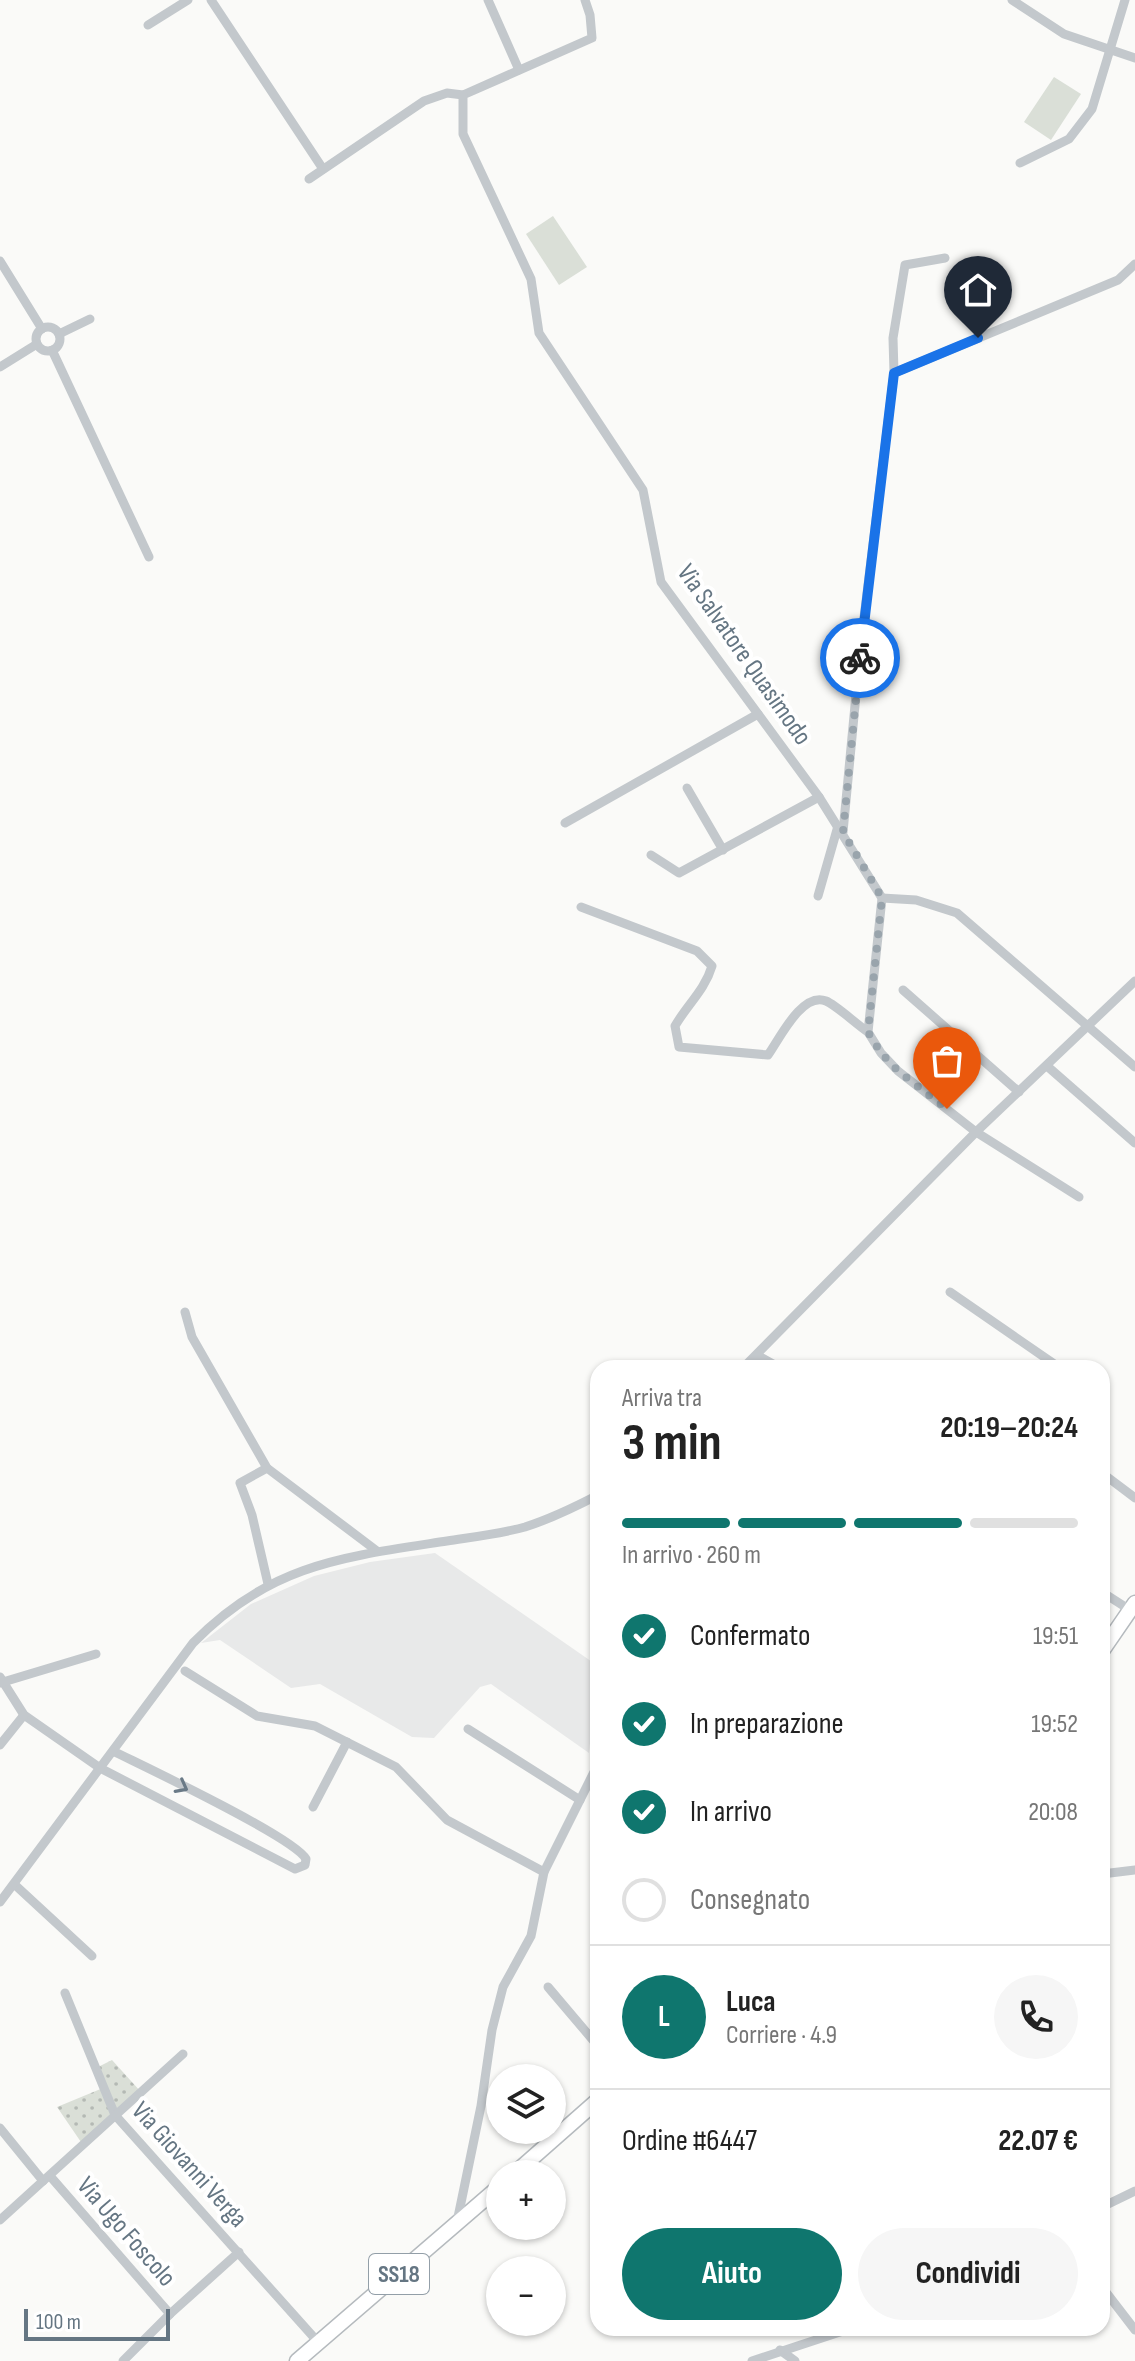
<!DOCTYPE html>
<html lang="it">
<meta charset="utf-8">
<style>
body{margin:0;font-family:"Sofia Sans Condensed",sans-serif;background:#f6f6f6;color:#222;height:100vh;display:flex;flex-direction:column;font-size:30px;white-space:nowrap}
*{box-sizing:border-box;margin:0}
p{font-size:26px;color:#767676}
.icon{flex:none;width:44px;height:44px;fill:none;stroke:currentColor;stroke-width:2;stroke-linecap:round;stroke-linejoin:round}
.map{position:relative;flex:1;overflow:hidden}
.side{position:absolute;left:590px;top:1360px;width:520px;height:976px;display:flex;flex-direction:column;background:#fff;border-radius:24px;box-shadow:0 2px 6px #0004}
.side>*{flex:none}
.fabs{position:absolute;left:486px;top:2064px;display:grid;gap:16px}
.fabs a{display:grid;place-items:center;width:80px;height:80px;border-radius:50%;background:#fff;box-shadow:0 2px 6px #0004;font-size:40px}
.scale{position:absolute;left:24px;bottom:20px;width:146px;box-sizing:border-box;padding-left:8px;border:4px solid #657683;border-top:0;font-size:22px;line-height:28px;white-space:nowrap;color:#657683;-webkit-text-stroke:6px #fff;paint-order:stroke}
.pin{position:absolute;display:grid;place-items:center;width:68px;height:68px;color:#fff;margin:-82px -34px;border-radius:50% 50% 50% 0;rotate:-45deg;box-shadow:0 0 8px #0007}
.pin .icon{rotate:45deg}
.courier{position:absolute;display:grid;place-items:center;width:80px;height:80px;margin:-40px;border:6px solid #1a73e8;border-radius:50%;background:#fff;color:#222;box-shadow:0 2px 10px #0007}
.overview em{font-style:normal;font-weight:700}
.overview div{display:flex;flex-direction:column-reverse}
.overview{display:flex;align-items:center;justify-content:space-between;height:136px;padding:0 32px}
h1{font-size:52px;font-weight:700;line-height:60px}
.bar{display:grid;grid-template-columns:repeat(4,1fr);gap:12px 8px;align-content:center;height:96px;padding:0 32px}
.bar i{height:10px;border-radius:6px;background:#e0e0e0}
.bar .current{background:#0f766e}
.bar p{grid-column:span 4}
.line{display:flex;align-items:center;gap:20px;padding:0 32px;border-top:2px solid #e0e0e0}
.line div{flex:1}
.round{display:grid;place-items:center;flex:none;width:84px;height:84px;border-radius:42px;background:#f6f6f6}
ol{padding:0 32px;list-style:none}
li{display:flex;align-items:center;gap:24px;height:88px}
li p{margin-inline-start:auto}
li .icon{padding:8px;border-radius:50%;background:#0f766e;color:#fff;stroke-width:4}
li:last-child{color:#767676}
li i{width:44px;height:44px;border:4px solid #e0e0e0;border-radius:50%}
.action{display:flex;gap:16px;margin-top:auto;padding:16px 32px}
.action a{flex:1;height:92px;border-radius:48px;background:#0f766e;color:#fff;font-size:32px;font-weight:700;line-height:92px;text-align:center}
.action a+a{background:#f6f6f6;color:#222}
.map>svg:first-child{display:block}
.built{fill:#e8e9e9}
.park{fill:url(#park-dots)}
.pitch{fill:#dadfd7}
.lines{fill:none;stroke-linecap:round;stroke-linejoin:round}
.primary-casing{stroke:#b5babe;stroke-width:17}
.minor{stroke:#c3c8cc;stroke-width:9}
.primary{stroke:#fff;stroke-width:14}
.oneway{stroke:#6a7a87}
.done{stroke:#99a4ac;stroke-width:8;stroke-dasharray:0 14.4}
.route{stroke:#1a73e8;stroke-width:10}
.labels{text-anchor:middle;stroke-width:8;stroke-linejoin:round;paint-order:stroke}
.shield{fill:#fff;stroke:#939fa8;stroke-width:2}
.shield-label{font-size:24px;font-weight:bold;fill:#657683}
.street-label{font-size:26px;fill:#657683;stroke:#fff}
</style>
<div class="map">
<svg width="1135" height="2361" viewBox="0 0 1135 2361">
<defs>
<pattern id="park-dots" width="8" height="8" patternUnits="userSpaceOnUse" patternTransform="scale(2)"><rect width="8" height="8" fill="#dadfd7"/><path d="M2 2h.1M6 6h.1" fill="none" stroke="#b4b9b4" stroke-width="1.8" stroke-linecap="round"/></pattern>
</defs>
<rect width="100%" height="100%" fill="#fafaf8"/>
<!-- built -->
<polygon class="built" points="435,1553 598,1666 589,1753 491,1684 480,1687 434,1738 412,1737 320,1684 291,1688 220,1640 201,1643 251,1604 314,1576 370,1562"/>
<!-- park -->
<polygon class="park" points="112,2060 141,2092 83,2145 57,2107 103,2088 96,2068"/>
<!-- pitch -->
<g class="pitch">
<polygon points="1054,77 1081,94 1051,140 1024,122"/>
<polygon points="553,216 587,267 559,285 526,234"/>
</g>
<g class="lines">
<defs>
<g id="primary">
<polyline points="1102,1651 1135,1603"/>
<polyline points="514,2174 598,2100"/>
<polyline points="297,2361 500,2186"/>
</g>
</defs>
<!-- primary casing -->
<use href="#primary" class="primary-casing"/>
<!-- minor -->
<g class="minor">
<polyline points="211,0 323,169"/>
<polyline points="488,0 519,70"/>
<polyline points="585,0 590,15 592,38 463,95 463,134 531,279 539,333 643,490 661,582 819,797 882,898 868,1032 881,1053 898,1071 976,1132 1079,1197"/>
<polyline points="1012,0 1064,34 1135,58"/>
<polyline points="148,25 188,0"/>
<polyline points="1020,163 1069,139 1092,109 1125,0"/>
<polyline points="309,179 424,101 447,93 463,95"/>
<polyline points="0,261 42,329"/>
<circle cx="48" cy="339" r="12"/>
<polyline points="59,334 90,319"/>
<polyline points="52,350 149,557"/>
<polyline points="0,367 37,344"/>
<polyline points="894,373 1118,280 1135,264"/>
<polyline points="687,788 723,850"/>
<polyline points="565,823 758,714"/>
<polyline points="843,832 861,642 894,373 893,338 905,265 945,258"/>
<polyline points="651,855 679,873 819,797"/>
<polyline points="818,896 838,826"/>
<polyline points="882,898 916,900 957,913 1135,1067"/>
<path d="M581,907L697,951L712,966C705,990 687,1005 675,1026L679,1047L768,1055C779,1040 802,991 826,1001C836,1005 856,1024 868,1032"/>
<polyline points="903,990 1019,1092"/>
<polyline points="1047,1066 1135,1143"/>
<polyline points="950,1292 1060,1368"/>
<polyline points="185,1312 192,1337 267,1468 377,1551"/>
<polyline points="757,1355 780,1368"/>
<polyline points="743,1368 976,1132 1135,981"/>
<polyline points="267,1468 240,1483 252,1515 268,1584"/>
<polyline points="1102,1473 1135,1498"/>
<polyline points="1102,1592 1130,1610"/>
<polyline points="185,1671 257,1716 315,1726 396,1767 447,1820 544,1872"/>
<path d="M0,1677L24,1715L100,1768L295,1869L305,1865L306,1859C294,1837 145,1767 113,1751"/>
<polyline points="0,1683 96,1654"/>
<polyline points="468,1729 580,1800"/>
<polyline points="0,1745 24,1715"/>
<polyline points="313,1807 347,1742"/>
<polyline points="1102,1874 1135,1870"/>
<polyline points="14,1884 92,1956"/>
<path d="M0,1902L193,1643C270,1564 343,1557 447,1541C473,1537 500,1534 525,1527C550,1519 575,1507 598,1495"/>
<polyline points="548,1987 598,2046"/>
<polyline points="65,1993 115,2115 318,2342"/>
<polyline points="0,2128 43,2181"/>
<polyline points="50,2176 170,2314"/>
<polyline points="1102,2207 1135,2191"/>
<polyline points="0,2220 183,2054"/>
<polyline points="457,2222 481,2106 492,2030 503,1987 531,1936 544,1872 596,1768 598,1752"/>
<polyline points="1102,2287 1135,2330"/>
<polyline points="780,2350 795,2361"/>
<polyline points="123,2361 170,2314 239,2252"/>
<polyline points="752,2361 852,2328"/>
</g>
<!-- primary -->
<use href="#primary" class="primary"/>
</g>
<!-- one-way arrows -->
<defs><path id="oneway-chevron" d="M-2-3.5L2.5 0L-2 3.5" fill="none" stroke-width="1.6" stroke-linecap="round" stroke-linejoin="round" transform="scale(2)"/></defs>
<use class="oneway" href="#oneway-chevron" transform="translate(182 1787) rotate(28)"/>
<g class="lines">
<!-- done -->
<polyline class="done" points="860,658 843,832 882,898 868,1032 881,1053 898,1071 947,1109"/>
<!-- route -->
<polyline class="route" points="860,658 894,373 978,338"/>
</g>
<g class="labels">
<!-- shield labels -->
<rect class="shield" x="369" y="2254" width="60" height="40" rx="6"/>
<g class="shield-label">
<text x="399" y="2282">SS18</text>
</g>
<!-- street labels -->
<g class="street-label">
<text transform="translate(745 654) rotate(55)" y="9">Via Salvatore Quasimodo</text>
<text transform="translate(190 2164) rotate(48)" y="9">Via Giovanni Verga</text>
<text transform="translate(127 2231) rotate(49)" y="9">Via Ugo Foscolo</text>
</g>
</g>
</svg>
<div class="fabs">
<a><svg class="icon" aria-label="layers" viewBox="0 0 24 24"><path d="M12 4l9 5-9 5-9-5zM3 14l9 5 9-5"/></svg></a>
<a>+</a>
<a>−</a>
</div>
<div class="scale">100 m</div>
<div class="pin" style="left:947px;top:1109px;background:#ea580c"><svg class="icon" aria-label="bag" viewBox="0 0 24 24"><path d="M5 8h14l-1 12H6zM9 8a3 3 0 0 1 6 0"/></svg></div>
<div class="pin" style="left:978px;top:338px;background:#1f2937"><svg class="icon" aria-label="home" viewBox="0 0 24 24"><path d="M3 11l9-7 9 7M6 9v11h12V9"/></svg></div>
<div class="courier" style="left:860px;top:658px"><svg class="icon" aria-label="bike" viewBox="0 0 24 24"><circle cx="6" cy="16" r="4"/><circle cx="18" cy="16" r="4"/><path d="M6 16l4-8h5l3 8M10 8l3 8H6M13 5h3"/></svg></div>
<section class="side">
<div class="overview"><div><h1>3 min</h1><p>Arriva tra</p></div><em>20:19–20:24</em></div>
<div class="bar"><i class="current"></i><i class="current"></i><i class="current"></i><i></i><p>In arrivo · 260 m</p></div>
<ol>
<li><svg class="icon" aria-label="check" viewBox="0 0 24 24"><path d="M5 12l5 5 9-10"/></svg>Confermato<p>19:51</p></li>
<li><svg class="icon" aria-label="check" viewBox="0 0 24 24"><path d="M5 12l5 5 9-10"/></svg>In preparazione<p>19:52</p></li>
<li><svg class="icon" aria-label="check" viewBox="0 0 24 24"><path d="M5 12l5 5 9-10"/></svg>In arrivo<p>20:08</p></li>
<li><i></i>Consegnato</li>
</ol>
<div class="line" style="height:144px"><b class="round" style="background:#0f766e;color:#fff">L</b><div><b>Luca</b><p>Corriere · 4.9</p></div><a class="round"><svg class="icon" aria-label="phone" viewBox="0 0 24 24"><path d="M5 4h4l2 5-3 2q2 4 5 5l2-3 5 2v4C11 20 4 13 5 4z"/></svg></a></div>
<div class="line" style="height:104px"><div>Ordine #6447</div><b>22.07 €</b></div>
<div class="action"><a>Aiuto</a><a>Condividi</a></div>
</section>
</div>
